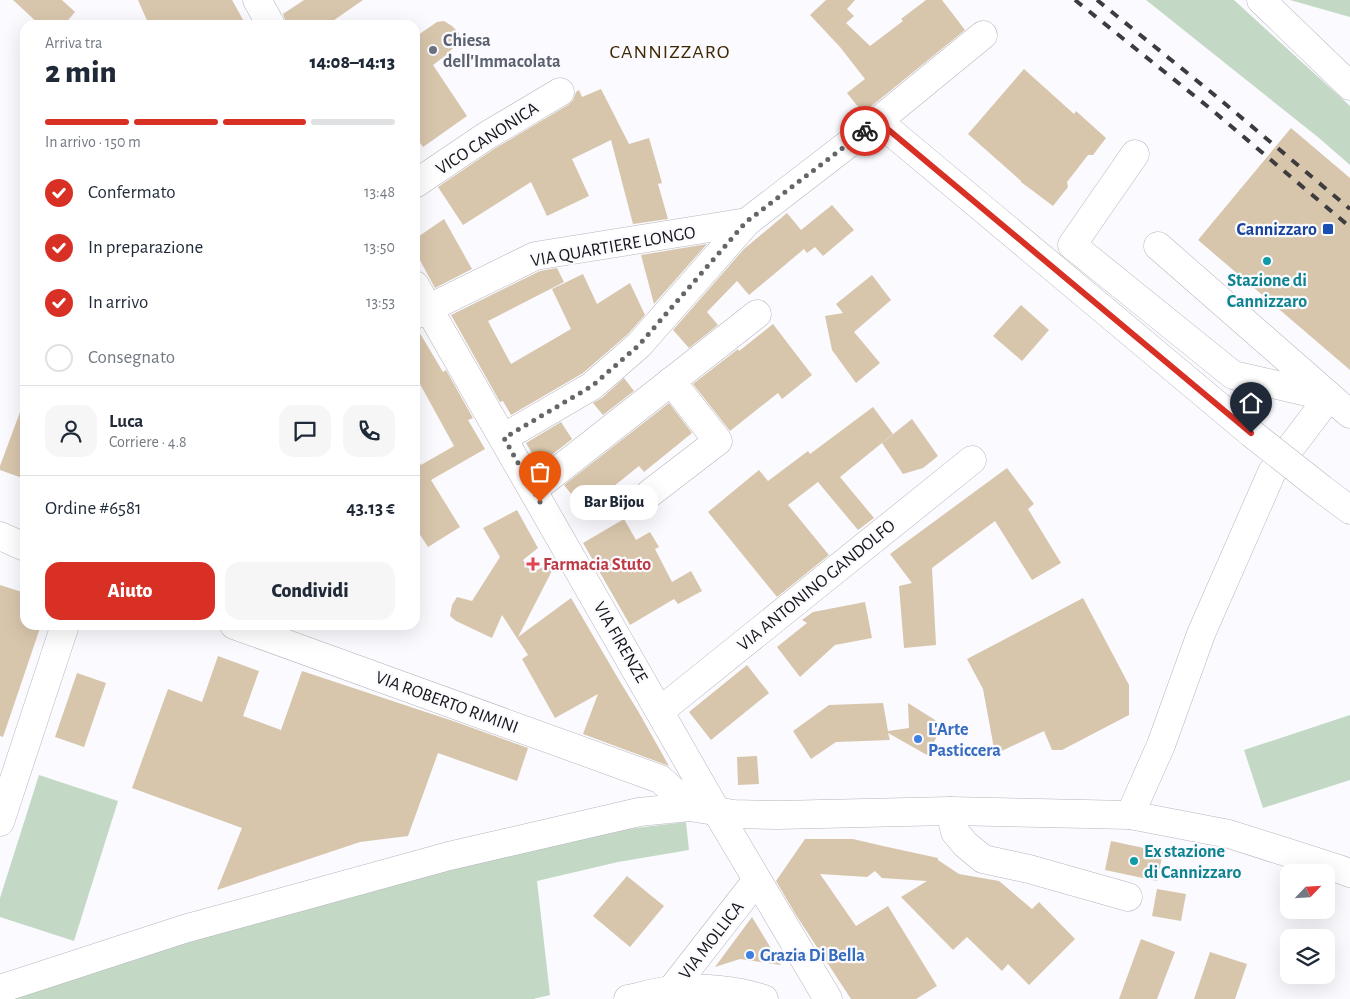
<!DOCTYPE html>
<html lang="it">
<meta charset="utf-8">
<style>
body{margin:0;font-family:"Alegreya Sans",sans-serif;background:#f6f6f7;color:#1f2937;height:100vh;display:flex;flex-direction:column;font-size:19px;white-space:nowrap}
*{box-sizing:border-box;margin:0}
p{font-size:16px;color:#747a83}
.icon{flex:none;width:28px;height:28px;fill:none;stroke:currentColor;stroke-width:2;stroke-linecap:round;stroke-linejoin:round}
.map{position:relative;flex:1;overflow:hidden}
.details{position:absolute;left:20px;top:20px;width:400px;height:610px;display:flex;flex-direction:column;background:#fff;border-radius:15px;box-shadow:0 5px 20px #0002}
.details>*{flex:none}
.needle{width:32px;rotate:65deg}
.buttons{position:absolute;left:1280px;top:864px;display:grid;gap:10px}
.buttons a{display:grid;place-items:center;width:55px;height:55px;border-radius:10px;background:#fff;box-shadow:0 5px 20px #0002;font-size:25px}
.pin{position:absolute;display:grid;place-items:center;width:42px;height:42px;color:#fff;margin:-51px -21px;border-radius:50% 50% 50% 0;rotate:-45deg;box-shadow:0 0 5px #0007}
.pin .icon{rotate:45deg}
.courier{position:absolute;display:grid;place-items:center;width:50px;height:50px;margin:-25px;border:4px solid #d93025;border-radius:50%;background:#fff;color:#222;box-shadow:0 1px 6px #0007}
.bubble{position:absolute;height:35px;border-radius:15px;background:#fff;box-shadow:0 5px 20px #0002;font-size:16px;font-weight:800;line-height:35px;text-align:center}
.headline em{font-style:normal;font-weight:800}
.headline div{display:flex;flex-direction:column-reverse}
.headline{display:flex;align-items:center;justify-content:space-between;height:85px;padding:0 25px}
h1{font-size:32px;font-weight:800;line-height:38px}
.bar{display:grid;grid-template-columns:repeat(4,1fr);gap:8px 5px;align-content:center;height:60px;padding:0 25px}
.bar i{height:6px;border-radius:4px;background:#e0e1e3}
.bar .active{background:#d93025}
.bar p{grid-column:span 4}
.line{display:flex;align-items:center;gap:12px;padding:0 25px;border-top:1px solid #e0e1e3}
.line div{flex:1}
.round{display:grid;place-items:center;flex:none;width:52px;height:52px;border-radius:15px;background:#f6f6f7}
ol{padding:0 25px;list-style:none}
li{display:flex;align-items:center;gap:15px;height:55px}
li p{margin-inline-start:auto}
li .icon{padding:5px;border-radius:50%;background:#d93025;color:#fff;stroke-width:4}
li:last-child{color:#747a83}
li i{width:28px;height:28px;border:2px solid #e0e1e3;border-radius:50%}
.primary-button{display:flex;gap:10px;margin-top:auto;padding:10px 25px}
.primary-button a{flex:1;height:58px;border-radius:15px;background:#d93025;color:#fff;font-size:20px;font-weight:800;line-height:58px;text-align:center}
.primary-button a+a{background:#f6f6f7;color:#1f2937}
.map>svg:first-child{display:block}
.green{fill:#c3d9c5}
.building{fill:#d8c6ac}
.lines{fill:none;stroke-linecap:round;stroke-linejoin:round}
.minor-casing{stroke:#b6b6be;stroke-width:29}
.major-casing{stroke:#b6b6be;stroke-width:29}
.minor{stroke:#fff;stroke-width:28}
.major{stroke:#fff;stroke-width:28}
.rail{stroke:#3c3c3f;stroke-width:4;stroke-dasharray:9 9;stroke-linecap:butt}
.minor-bridge-casing{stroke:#b6b6be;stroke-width:29;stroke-linecap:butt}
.minor-bridge{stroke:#fff;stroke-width:28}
.done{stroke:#66666a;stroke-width:5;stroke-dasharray:0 9}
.route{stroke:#d93025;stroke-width:6}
.worship-dot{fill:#6b7280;stroke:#fafaff;stroke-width:2}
.transit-dot{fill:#1a4fb4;stroke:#fafaff;stroke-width:2}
.culture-dot{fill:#0f9aa8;stroke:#fafaff;stroke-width:2}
.health-dot{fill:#e0444e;stroke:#fafaff;stroke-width:2}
.shop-dot{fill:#3f7fe0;stroke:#fafaff;stroke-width:2}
.labels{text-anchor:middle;stroke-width:4.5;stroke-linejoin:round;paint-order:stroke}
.worship-label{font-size:18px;font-weight:bold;fill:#5b616d;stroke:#fafaff;text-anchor:start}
.street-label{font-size:18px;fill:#161619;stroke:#fafaff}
.transit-label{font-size:18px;font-weight:bold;fill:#164399;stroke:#fafaff;text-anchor:end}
.culture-label{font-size:18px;font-weight:bold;fill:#0d838f;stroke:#fafaff}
.health-label{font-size:18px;font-weight:bold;fill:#be3a42;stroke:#fafaff;text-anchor:start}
.shop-label{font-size:18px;font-weight:bold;fill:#366cbe;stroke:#fafaff;text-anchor:start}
.quarter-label{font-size:20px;letter-spacing:1px;fill:#3f2803;stroke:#fafaff}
</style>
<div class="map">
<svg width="1350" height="999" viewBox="0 0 1350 999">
<rect width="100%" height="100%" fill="#fafaff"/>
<!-- green -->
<g class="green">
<polygon points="1146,0 1234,0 1350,106 1350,165 1319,138"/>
<polygon points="1290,0 1350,0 1350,17"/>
<polygon points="1350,715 1350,780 1263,808 1244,750"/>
<polygon points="39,775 118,801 74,941 0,917 0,898"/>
<polygon points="686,822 689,850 618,862 537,881 550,995 533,999 10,999 188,939 577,835"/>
</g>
<!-- building -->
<g class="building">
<polygon points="13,0 62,0 75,12 64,25 40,25"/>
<polygon points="138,0 232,0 246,25 149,25"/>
<polygon points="304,0 363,0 327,25 287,25 283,14"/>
<polygon points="826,0 855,0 847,9 854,16 846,23 870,46 903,21 901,19 926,0 942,0 965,30 863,113 847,93 865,79 840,47 810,15"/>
<polygon points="444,21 452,26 459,33 457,44 445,56 433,65 467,116 423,147 415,136 415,37 437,22"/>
<polygon points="1024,69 1074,114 1076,111 1106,138 1093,155 1088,155 1067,182 1068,187 1053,206 1021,182 1021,181 968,134"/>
<polygon points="601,89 629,144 649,138 662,183 658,184 668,219 633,224 611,140 572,159 589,196 547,216 531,182 463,225 438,187 494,149 568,105 573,100 576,92 579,90 582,97"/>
<polygon points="1291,128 1350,178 1350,370 1198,240"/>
<polygon points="832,205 854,230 823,256 815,247 807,253 804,249 749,295 737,281 707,312 718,325 689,348 673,330 744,249 787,213 801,230"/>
<polygon points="444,219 472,269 435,288 415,251 415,239"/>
<polygon points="707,244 654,304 641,255"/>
<polygon points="557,268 564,282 488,321 511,364 571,329 552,289 583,274 597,304 630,283 645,315 628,334 583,373 511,415 503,401 500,402 451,315 540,271"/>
<polygon points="872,275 891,300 854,332 880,363 856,383 832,350 825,316 843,313 836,304"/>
<polygon points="1021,305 1049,330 1022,361 993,336"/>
<polygon points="773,324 812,375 782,399 778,393 730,431 693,384 738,349 739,351"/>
<polygon points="415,330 418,330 443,372 446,370 473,418 468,420 485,449 431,480 460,527 428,547 415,527 415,455 421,465 454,446 415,375"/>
<polygon points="624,378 634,391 603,415 593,403 602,398"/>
<polygon points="669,403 692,433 644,472 639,466 584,510 564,485"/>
<polygon points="23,404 25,404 25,479 0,470 0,466"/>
<polygon points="873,407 893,434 840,477 874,518 858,530 818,482 788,505 829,555 777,597 708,512 759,470 768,481 808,451 810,454"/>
<polygon points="912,419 938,456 923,468 903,474 882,443"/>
<polygon points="561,422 572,439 539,465 526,443"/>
<polygon points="1007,468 1034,504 1028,509 1061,563 1032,580 995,521 932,568 936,645 904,648 899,586 912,583 890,554"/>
<polygon points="517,510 538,548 523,560 532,573 555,560 556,563 518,637 571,598 619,680 638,711 669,766 583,734 598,694 555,718 522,659 528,655 502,615 492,638 456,621 450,616 452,605 457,597 472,601 500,557 483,528"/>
<polygon points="624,519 636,540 650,532 659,547 655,549 672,582 691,571 702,591 678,604 674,599 630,625 583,543"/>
<polygon points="0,585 25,593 25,625 41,625 3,737 0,736"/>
<polygon points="1083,598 1129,685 1129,715 1062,750 1052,750 1044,731 995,754 983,689 967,659"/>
<polygon points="865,602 872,638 835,645 800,677 777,647 807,623 802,620 813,612"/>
<polygon points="218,656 259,671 243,716 281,730 302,671 456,722 528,748 517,781 438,753 408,836 360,842 217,890 242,828 132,788 168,689 202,702"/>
<polygon points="747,665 769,693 711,740 689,712"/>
<polygon points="77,673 106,683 84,747 55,737"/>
<polygon points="883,703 888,731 909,728 908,703 943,725 927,755 888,733 890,740 836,742 811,759 793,731 829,705"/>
<polygon points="757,756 759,784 738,785 737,757"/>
<polygon points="805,839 853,839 883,846 938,858 938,860 959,874 999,881 1032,909 1039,902 1075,939 1029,985 1008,964 1002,971 967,937 953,950 901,897 927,881 882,878 875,871 867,877 820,874 856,926 888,906 937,986 916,999 851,999 796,915 776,881"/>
<polygon points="1111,841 1163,852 1157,881 1105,870"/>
<polygon points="627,876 664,906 630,947 593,916"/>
<polygon points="1157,889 1186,894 1181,921 1152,916"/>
<polygon points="752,917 781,965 740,959 715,967"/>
<polygon points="1141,939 1175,952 1157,999 1119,999"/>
<polygon points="1210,952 1247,964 1235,999 1194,999"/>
</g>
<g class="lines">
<defs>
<g id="minor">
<polyline points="257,0 271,25"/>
<polyline points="1261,0 1350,86"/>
<polyline points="878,121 1251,433"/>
<polyline points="1135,154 1072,245 1233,375 1329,397"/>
<polyline points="415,184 486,136 560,92"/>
<polyline points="1158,246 1350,414"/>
<polyline points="415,285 717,812 828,999"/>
<polyline points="415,315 535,256 747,222"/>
<polyline points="503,438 592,386 639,345 747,222 878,121 983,35"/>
<polyline points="1322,489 1350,510"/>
<polyline points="533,490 757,314"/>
<polyline points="649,494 718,441 671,381"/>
<polyline points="0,536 25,547"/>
<polyline points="234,625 660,779 678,795 689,807"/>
<polyline points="660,711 972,460"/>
<polyline points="950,811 955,832 965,844 983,859 1029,869 1128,897"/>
<polyline points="1130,815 1161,745 1201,634 1272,472 1329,397"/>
<polyline points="0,822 65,625"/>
<polyline points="0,989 184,929 449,856 639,812 689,807 734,814 778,815 950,811 1130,815 1229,834 1336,868 1350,873"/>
<polyline points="664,999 757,880"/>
</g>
<path id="major" d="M628,999C642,996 656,992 671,990C698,986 738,990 764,999"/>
</defs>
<!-- minor casing -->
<use href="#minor" class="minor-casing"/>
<!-- major casing -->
<use href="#major" class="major-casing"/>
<!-- minor -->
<use href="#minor" class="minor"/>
<!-- major -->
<use href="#major" class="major"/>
<!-- rail -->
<g class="rail">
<polyline points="1075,0 1212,110 1350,227"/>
<polyline points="1097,0 1217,97 1350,209"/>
</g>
<defs>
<polyline id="minor-bridge" points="1251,433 1322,489"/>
</defs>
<!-- minor-bridge casing -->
<use href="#minor-bridge" class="minor-bridge-casing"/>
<!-- minor-bridge -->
<use href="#minor-bridge" class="minor-bridge"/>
</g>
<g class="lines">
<!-- done -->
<polyline class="done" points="540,502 504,438 592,386 639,345 746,222 865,131"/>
<!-- route -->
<polyline class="route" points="865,131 878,121 1251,433"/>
</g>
<!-- markers -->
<circle class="worship-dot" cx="433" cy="50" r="5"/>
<rect class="transit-dot" x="1322" y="223" width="12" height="12" rx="2.5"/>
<g class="culture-dot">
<circle cx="1267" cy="261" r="5"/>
<circle cx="1134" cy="861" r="5"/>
</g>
<path class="health-dot" d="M530.5 556.5h5v5h5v5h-5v5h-5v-5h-5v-5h5z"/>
<g class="shop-dot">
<circle cx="918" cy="739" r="5"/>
<circle cx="750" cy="955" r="5"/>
</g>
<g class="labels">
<!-- worship labels -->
<g class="worship-label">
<text x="443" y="46">Chiesa<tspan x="443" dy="21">dell'Immacolata</tspan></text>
</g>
<!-- street labels -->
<g class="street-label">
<text transform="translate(487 138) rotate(-33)" y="6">VICO CANONICA</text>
<text transform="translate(613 246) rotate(-10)" y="6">VIA QUARTIERE LONGO</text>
<text transform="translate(816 585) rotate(-39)" y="6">VIA ANTONINO GANDOLFO</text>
<text transform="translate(621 642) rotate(60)" y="6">VIA FIRENZE</text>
<text transform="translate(447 702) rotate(20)" y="6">VIA ROBERTO RIMINI</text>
<text transform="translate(711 940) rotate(-52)" y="6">VIA MOLLICA</text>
</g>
<!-- transit labels -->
<g class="transit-label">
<text x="1317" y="235">Cannizzaro</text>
</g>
<!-- culture labels -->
<g class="culture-label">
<text x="1267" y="286">Stazione di<tspan x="1267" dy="21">Cannizzaro</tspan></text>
<text x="1144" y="857" text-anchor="start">Ex stazione<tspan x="1144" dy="21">di Cannizzaro</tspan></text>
</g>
<!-- health labels -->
<g class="health-label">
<text x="543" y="570">Farmacia Stuto</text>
</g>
<!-- shop labels -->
<g class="shop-label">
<text x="928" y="735">L'Arte<tspan x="928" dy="21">Pasticcera</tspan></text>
<text x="760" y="961">Grazia Di Bella</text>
</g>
<!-- quarter labels -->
<g class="quarter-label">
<text x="670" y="58">CANNIZZARO</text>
</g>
</g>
</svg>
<div class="buttons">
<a><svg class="needle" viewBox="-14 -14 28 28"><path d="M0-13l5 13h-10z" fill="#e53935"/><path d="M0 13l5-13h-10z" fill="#747a83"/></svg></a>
<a><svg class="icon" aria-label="layers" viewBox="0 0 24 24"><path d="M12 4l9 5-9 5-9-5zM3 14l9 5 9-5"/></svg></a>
</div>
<div class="pin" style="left:540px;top:502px;background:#ea580c"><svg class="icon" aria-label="bag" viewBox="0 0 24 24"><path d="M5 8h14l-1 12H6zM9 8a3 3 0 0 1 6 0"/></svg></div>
<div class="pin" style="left:1251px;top:433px;background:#1f2937"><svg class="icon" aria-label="home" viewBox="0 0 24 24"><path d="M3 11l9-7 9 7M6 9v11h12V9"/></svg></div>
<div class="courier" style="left:865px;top:131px"><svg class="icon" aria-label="bike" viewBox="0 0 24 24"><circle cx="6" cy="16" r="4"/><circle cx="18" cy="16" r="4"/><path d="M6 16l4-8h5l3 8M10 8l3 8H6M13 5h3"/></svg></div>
<div class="bubble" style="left:570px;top:485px;width:88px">Bar Bijou</div>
<section class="details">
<div class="headline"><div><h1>2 min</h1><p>Arriva tra</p></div><em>14:08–14:13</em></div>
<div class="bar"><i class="active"></i><i class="active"></i><i class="active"></i><i></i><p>In arrivo · 150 m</p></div>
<ol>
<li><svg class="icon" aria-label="check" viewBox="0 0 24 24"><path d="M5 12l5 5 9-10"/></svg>Confermato<p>13:48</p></li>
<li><svg class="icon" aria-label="check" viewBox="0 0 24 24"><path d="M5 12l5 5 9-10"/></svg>In preparazione<p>13:50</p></li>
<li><svg class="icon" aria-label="check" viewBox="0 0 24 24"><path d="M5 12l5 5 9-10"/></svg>In arrivo<p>13:53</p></li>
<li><i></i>Consegnato</li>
</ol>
<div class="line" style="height:90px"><a class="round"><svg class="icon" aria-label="person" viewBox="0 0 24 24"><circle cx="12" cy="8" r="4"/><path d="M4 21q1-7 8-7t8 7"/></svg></a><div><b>Luca</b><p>Corriere · 4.8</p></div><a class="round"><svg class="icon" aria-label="chat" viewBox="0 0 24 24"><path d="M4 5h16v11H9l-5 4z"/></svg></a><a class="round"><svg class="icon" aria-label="phone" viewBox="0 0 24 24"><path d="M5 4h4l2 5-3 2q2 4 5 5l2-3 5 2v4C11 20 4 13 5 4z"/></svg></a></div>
<div class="line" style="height:65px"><div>Ordine #6581</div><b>43.13 €</b></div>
<div class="primary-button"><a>Aiuto</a><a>Condividi</a></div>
</section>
</div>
